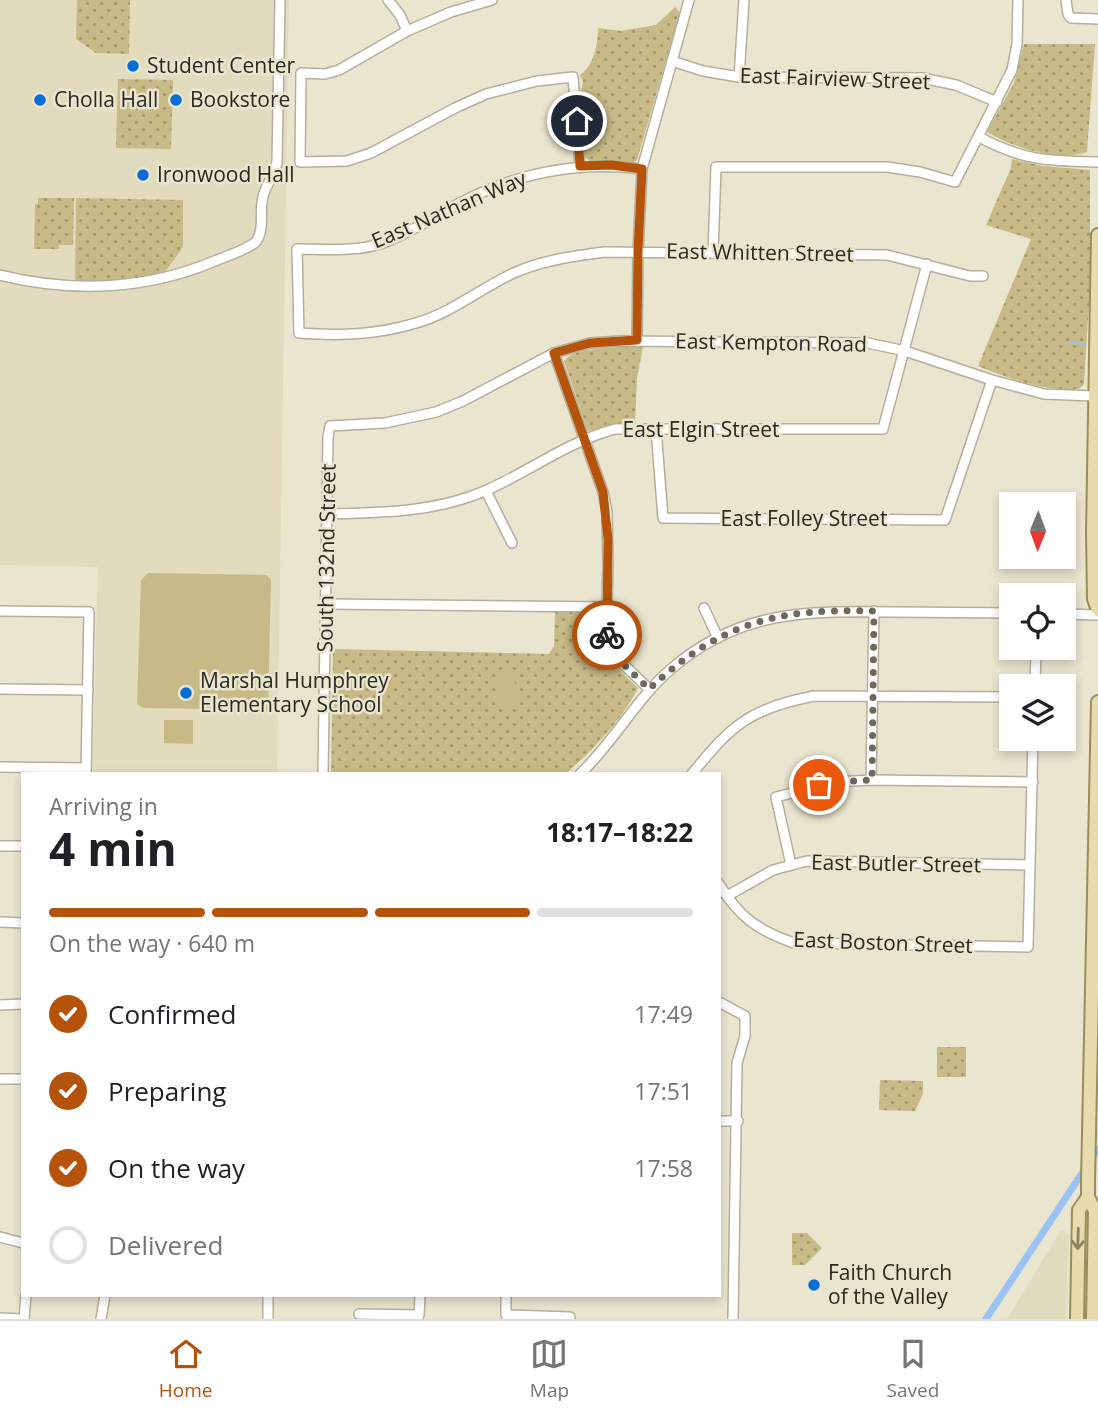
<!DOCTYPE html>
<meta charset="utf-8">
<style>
body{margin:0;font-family:"Open Sans",sans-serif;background:#f6f6f6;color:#202124;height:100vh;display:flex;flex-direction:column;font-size:26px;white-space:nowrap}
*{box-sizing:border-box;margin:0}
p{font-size:23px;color:#757577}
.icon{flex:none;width:38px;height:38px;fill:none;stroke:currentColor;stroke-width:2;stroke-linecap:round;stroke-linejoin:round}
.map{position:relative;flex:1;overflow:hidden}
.details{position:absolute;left:21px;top:772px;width:700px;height:525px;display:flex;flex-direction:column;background:#fff;border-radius:0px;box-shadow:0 4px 10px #0003}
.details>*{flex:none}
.needle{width:46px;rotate:181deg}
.buttons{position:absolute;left:999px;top:492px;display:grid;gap:14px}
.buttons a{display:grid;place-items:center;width:77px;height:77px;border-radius:0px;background:#fff;box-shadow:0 4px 10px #0003;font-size:35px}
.pin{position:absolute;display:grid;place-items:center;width:60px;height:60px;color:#fff;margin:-30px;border:4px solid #fff;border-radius:50%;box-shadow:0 2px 7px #0007}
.courier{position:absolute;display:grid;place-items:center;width:70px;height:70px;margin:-35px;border:5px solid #b45309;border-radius:50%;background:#fff;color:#222;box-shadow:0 2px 9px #0007}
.summary em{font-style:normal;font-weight:700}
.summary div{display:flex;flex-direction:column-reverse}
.summary{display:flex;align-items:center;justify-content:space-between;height:119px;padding:0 28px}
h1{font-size:46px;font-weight:700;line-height:52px}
.bar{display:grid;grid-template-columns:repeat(4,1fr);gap:10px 7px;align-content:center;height:84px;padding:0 28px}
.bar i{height:9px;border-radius:5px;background:#e0e0e0}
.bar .on{background:#b45309}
.bar p{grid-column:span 4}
ol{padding:0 28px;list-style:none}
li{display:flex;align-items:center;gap:21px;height:77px}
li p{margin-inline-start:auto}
li .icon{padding:7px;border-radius:50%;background:#b45309;color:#fff;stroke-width:4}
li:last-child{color:#757577}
li i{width:38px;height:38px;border:4px solid #e0e0e0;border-radius:50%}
.menu{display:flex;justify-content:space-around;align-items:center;height:98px;border-top:2px solid #e0e0e0;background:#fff;font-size:19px;color:#757577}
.menu a{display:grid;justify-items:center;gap:4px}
.menu .on{color:#b45309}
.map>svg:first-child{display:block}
.built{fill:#e2dbbe}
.grass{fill:url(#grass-dots)}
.pitch{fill:#c7ba87}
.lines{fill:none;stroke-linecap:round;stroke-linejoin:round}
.stream{stroke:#9ac2f5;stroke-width:2}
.canal{stroke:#9ac2f5;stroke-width:7}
.minor-casing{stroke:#b4af9b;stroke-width:12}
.major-casing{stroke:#9a8d59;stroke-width:16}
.minor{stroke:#fff;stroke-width:9}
.major{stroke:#e7dcae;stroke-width:12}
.oneway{stroke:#888267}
.done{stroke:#6d6a5d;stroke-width:7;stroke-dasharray:0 12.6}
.route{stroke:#b45309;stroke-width:9}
.poi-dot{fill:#066ed6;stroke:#eae5cf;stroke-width:2.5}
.labels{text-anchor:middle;stroke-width:5;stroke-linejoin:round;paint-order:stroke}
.poi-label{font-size:21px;fill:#2a2820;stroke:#eae5cf;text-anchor:start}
.street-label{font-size:21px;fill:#2a2820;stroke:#eae5cf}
</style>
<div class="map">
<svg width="1098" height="1319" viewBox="0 0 1098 1319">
<defs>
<pattern id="grass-dots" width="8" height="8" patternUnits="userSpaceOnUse" patternTransform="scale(1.75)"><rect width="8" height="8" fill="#c7ba87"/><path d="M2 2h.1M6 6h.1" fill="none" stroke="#a2976e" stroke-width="1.8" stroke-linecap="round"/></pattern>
</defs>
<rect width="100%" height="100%" fill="#eae5cf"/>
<!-- built -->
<g class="built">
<polygon points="0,0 289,0 277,773 92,773 98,567 0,565"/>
<polygon points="1061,1230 1069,1234 1066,1319 1007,1319"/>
</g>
<!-- grass -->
<g class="grass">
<polygon points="77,0 130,0 129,54 96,53 76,39"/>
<path d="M675,7L680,13L637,160L633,163L590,161L585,157L581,92L583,82L580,75C594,65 598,45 598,28L621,31L656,25Z"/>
<path d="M1024,44H1095L1087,152C1058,162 1012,147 987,132L1014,83Z"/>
<polygon points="118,79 173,80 171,149 116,148"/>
<path d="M1012,159L1043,166L1090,170V287L1084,384L1079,389C1045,392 1010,379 978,366L1031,239L986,225L1011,168Z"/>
<polygon points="38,198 74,198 73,245 59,245 59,249 34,249 35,204 38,204"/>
<polygon points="76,198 183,200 183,247 159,280 75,286"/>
<path d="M619,347H643L637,378L635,424L614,425L588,431L564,361C575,348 602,349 619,347Z"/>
<path d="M555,611L599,613C602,652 610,661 638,688C623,718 592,752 566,773L331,774L333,649L549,654L554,646Z"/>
<rect x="937" y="1047" width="29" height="30"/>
<polygon points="880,1080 923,1081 923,1094 915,1111 879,1110"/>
<polygon points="792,1233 807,1233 822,1248 805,1265 792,1265"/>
</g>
<!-- pitch -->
<g class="pitch">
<polygon points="148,573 266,575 271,579 268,710 263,714 217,713 217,709 143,708 137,704 141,580"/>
<polygon points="514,673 517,706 499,708 495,676"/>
<polygon points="164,720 193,720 193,744 164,743"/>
</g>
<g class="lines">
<!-- stream -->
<polyline class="stream" points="1069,342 1084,344"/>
<!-- canal -->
<polyline class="canal" points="986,1319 1098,1149"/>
<defs>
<g id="minor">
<polyline points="388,0 400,15 407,31"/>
<polyline points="492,0 451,12 407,31 339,70 325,74 301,73 300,162 347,161 371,153 455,108 486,94 537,81 573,77 580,166"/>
<polyline points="1066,0 1068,14 1071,18 1098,19"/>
<polyline points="672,61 703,71 739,77 922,78 956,85 997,102"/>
<polyline points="739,77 744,0"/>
<path d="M979,137C1024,161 1048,161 1098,162"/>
<path d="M642,169C578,161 517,173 460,203C434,216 411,233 383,243C357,252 325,249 297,249L299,333C340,336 376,335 416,323C452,313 482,287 516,272C544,260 574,256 604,252L887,255L970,276H983"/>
<polyline points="713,253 716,167 887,167 920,172 955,182 1012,70 1017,44 1018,0"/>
<path d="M0,275C73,293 148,290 217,260C231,255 245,250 256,242C266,227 258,209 264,193C268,181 275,175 277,162L280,0"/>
<polyline points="637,340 638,252 642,169 689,0"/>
<polyline points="554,353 603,492 607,512 608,565 606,639 621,662 649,689"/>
<polyline points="656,429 663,518 945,520 992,380"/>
<polyline points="486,491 512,543"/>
<path d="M327,514C382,513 437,512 487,490C532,470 567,442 615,429H883L927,264"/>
<polyline points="326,604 608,607"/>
<polyline points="704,608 718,638"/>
<polyline points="0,611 89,612 86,774"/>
<polyline points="1064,614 1098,615"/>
<polyline points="1035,686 1036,648"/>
<polyline points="0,689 88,690"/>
<polyline points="0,767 86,768"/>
<polyline points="323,774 328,437 330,426 385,423 436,412 463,401 554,353 590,343 620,341 868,343 905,351 992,380 1044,394 1094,396"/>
<path d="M580,774C614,742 636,699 671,669C741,609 807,611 894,612C933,612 972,613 1012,613"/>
<path d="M692,774C731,725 751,708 814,696L1012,697"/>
<polyline points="871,780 874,611"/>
<polyline points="0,846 23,846"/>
<polyline points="791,865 776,797 835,782 871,780 1033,782"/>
<path d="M719,884C739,917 757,930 794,943L1028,947L1033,738"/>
<polyline points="727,896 773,870 807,861 1030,865"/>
<polyline points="0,922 23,923"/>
<polyline points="719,1002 745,1016 745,1036 737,1063 733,1319"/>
<polyline points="0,1005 23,1004"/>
<polyline points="0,1079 23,1079"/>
<polyline points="719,1121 738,1121"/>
<polyline points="0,1237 23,1243"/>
<polyline points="506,1295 506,1315 570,1317"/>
<polyline points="359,1314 419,1315 420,1295"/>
<polyline points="0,1318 23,1319"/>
<polyline points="24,1319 26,1295"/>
<polyline points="101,1319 105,1295"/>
<polyline points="268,1319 268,1295"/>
</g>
<g id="major">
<polyline points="1098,235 1093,533 1094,599 1098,610"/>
<polyline points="1077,1319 1079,1210 1088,1197"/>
<polyline points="1093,1319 1095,1211 1088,1197 1088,1182 1098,702"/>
</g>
</defs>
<!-- minor casing -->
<use href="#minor" class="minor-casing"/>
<!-- major casing -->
<use href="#major" class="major-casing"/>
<!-- minor -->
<use href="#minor" class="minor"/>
<!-- major -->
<use href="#major" class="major"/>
</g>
<!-- one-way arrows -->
<defs><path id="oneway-shaft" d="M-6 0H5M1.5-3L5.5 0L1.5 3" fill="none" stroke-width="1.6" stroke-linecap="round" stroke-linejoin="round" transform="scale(1.75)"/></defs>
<use class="oneway" href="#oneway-shaft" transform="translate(1078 1239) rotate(92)"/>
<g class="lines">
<!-- done -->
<path class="done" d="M607,635L606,639L621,662L649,689C721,622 778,608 874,611L872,780L835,782L819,785"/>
<!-- route -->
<polyline class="route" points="577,121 580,166 611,165 642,169 638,251 637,340 590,343 554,353 603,492 608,539 607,635"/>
</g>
<!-- markers -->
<g class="poi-dot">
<circle cx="133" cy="66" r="7"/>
<circle cx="40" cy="100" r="7"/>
<circle cx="176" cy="100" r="7"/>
<circle cx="143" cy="175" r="7"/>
<circle cx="186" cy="693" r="7"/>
<circle cx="814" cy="1285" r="7"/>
</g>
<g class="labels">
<!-- poi labels -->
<g class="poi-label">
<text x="147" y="73">Student Center</text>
<text x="54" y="107">Cholla Hall</text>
<text x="190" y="107">Bookstore</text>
<text x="157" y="182">Ironwood Hall</text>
<text x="200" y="688">Marshal Humphrey<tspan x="200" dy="24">Elementary School</tspan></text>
<text x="828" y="1280">Faith Church<tspan x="828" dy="24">of the Valley</tspan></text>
</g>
<!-- street labels -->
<g class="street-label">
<text transform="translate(835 79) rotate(2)" y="7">East Fairview Street</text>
<text transform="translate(449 210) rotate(-23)" y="7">East Nathan Way</text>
<text transform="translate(760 253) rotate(1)" y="7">East Whitten Street</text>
<text transform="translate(771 343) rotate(1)" y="7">East Kempton Road</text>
<text x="701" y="437">East Elgin Street</text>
<text x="804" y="526">East Folley Street</text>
<text transform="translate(327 558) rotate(-89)" y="7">South 132nd Street</text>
<text transform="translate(896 864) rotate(1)" y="7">East Butler Street</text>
<text transform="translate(883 943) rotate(2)" y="7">East Boston Street</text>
</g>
</g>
</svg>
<div class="buttons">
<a><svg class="needle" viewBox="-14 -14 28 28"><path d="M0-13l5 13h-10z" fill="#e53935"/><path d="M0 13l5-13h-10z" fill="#757577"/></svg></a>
<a><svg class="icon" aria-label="locate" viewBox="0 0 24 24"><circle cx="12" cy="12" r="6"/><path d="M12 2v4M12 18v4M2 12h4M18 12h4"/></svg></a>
<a><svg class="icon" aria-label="layers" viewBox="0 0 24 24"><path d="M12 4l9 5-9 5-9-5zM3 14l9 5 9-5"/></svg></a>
</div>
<div class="pin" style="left:819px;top:785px;background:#ea580c"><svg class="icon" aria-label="bag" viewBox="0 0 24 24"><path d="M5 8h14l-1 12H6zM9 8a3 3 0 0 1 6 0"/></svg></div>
<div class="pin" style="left:577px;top:121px;background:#1f2937"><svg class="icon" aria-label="home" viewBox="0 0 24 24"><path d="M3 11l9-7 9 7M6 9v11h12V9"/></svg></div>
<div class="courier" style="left:607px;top:635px"><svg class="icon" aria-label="bike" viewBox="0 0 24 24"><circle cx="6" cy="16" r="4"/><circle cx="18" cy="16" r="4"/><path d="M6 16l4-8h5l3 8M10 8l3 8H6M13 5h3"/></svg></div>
<section class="details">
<div class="summary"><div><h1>4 min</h1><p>Arriving in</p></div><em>18:17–18:22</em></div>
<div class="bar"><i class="on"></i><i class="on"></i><i class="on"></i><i></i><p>On the way · 640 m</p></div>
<ol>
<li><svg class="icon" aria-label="check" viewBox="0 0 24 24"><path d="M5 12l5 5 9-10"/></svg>Confirmed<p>17:49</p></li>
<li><svg class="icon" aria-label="check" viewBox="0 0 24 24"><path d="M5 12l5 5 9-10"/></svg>Preparing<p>17:51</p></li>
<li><svg class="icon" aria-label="check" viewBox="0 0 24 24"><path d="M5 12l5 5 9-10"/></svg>On the way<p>17:58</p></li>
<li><i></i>Delivered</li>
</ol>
</section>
</div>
<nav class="menu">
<a class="on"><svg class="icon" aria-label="home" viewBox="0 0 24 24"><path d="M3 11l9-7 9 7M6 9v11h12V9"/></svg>Home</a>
<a><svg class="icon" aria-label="map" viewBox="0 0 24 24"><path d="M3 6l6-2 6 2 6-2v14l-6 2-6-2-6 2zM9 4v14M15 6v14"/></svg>Map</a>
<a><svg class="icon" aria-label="saved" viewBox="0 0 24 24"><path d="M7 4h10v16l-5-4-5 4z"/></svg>Saved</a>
</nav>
